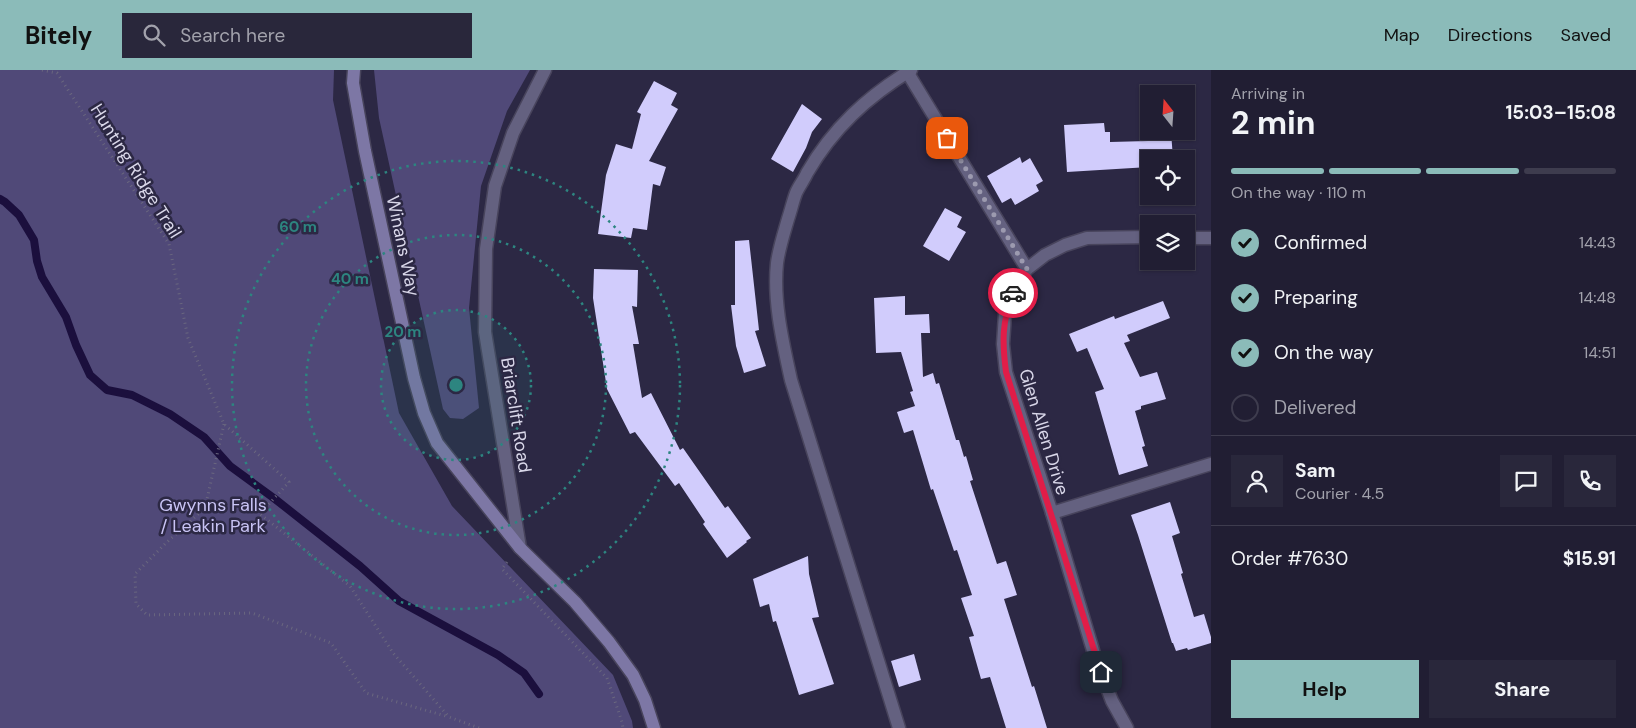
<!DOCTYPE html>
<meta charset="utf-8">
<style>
body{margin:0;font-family:"DM Sans",sans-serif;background:#29273b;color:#f1f3f6;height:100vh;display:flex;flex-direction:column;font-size:19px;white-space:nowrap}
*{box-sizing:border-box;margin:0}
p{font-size:16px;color:#a2a2ac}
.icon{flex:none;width:28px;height:28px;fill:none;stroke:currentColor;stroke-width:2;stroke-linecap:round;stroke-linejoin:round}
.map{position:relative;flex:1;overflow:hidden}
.drawer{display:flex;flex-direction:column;background:#211e33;width:425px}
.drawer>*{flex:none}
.needle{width:32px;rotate:343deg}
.controls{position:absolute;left:1140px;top:15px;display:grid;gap:10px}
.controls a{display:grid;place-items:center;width:55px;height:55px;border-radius:0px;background:#211e33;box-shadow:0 1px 4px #0004,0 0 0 1px #3e3c4e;font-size:25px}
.pin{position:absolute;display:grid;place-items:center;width:42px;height:42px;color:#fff;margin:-21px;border-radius:10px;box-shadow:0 2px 8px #0006}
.courier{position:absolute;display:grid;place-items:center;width:50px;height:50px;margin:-25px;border:4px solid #e11d48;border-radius:50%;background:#fff;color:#222;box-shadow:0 1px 6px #0007}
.summary em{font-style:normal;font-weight:700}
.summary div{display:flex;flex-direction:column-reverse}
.summary{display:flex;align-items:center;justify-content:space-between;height:85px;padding:0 20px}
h1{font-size:32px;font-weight:700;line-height:38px}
.bar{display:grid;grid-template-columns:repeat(4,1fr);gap:8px 5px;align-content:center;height:60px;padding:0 20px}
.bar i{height:6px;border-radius:4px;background:#3e3c4e}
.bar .active{background:#8bbbb9}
.bar p{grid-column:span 4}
.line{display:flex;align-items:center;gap:12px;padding:0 20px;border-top:1px solid #3e3c4e}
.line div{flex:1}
.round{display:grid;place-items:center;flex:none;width:52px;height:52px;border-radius:0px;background:#29273b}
ol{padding:0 20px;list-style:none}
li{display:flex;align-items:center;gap:15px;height:55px}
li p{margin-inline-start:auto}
li .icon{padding:5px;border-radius:50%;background:#8bbbb9;color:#111;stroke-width:4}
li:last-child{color:#a2a2ac}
li i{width:28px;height:28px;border:2px solid #3e3c4e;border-radius:50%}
.primary-button{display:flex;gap:10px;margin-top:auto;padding:10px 20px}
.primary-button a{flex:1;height:58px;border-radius:0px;background:#8bbbb9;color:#111;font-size:20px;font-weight:700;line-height:58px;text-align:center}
.primary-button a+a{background:#29273b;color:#f1f3f6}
header{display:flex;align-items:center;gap:30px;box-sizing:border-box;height:70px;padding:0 25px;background:#8bbbb9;color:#111}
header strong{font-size:24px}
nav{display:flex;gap:28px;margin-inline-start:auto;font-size:18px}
.search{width:350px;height:45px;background:#29273b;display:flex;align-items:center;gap:12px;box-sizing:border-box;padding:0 18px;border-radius:0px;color:#a2a2ac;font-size:19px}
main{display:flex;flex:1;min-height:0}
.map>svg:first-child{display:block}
.green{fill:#504978}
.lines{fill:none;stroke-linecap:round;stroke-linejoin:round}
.stream{stroke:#1b0f3d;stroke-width:8}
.building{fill:#d1ccfc}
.lane-casing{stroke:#48445c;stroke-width:15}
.street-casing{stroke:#48445c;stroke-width:15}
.secondary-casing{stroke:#48445c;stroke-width:15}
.path{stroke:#6a677f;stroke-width:3;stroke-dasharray:1 4;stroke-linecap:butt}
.lane{stroke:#646180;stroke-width:12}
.street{stroke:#646180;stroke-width:12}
.secondary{stroke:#7d77a5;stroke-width:12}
.done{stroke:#9c9aaf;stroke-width:5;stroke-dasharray:0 9}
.route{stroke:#e11d48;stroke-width:6}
.ring{fill:none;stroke:#2d8580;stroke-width:2.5;stroke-dasharray:2.5 5}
.labels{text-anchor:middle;stroke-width:5;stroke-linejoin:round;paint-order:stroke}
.street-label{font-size:18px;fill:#d9d7e9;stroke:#2c2844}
.park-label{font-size:18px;fill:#c9c4f5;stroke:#2c2844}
.centre{fill:#2d8580;stroke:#2c2844;stroke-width:2.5}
.ring-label{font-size:15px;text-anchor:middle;font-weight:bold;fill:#2d8580;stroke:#2c2844;stroke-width:5;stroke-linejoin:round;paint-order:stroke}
</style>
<header>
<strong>Bitely</strong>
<div class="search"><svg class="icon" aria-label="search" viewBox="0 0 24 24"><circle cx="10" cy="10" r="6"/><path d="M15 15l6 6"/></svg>Search here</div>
<nav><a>Map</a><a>Directions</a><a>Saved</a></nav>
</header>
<main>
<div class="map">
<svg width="1211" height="658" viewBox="0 0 1211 658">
<rect width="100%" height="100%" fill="#2c2844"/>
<!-- green -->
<g class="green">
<polygon points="0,0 334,0 333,30 399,343 452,436 613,605 632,651 633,658 0,658"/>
<polygon points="374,0 530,0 507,41 481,116 469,238 479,338 463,349 450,348 443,339 379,48"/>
</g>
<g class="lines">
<!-- stream -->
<polyline class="stream" points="0,129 5,132 19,145 34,170 37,191 42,207 66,247 76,275 90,305 107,320 132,325 170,344 204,367 230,396 275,429 360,496 399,531 498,585 524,603 539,624"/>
</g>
<!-- building -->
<g class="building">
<polygon points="654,11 677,23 671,35 678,39 649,91 666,97 660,116 653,114 647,160 633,158 631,168 598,164 606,105 616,74 632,79 641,44 637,42"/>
<polygon points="802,34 822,49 812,62 806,78 793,102 771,89"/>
<polygon points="1104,53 1105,62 1110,62 1110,72 1148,71 1148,61 1171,61 1173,89 1149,89 1149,97 1067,102 1064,55"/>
<polygon points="1020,87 1022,93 1030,88 1043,111 1036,115 1039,121 1015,135 1011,128 1002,133 987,106"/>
<polygon points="945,138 962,147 957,157 966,162 949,191 923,176"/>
<polygon points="749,170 759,260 755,261 766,296 744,303 736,276 731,235 735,235 735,171"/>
<polygon points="594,199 638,200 637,237 632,236 639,274 633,274 642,328 651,323 680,380 683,378 725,438 728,436 751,468 746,471 747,472 727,488 703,454 705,452 679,413 675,416 635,362 630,364 607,319 593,228"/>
<polygon points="905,226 905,245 929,244 930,263 921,263 923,307 933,303 936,314 939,313 956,370 959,370 964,387 966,386 973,410 970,411 997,494 1006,491 1017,525 1004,529 1032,617 1034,616 1047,658 1006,658 990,607 981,609 969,567 974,566 961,528 972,525 957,480 954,481 933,419 931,420 913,360 904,363 897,342 915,336 910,322 913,321 901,282 876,283 874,228"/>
<polygon points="1163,231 1170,248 1127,265 1130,271 1124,273 1140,307 1157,302 1166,329 1141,336 1141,339 1135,341 1145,376 1142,377 1148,396 1119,405 1095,322 1104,319 1087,278 1077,282 1069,264 1114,246 1115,249"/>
<polygon points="1170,432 1180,463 1172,466 1183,503 1181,504 1194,547 1204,544 1211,567 1211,573 1188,580 1187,578 1176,581 1173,573 1172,573 1138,465 1131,445"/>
<polygon points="808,486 809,504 819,547 812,548 834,614 799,625 776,551 773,552 769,534 760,537 753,509"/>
<polygon points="914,584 921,610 899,617 891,591"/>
</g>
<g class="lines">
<defs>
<g id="lane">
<polyline points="906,0 1027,199"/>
<polyline points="1052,443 1211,394"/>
<path d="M899,658L791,310C783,273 773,232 777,193C779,178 784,163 788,149C791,140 793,131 796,123C799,116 804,110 807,103C833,58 867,27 911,0"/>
</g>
<g id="street">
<polyline points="1186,168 1211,168"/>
<polyline points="520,478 485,262 486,179 495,116 513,63 545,0"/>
<polyline points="1127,658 1112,631 1095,587 1052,443 1006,302 1003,274 1005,244 1015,218 1027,199 1045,185 1065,175 1087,168 1149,167"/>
</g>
<polyline id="secondary" points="354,0 353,13 365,81 414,308 424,343 437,373 520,478 575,532 609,572 633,605 645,630 654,658"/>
</defs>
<!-- lane casing -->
<use href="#lane" class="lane-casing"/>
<!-- street casing -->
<use href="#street" class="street-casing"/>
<!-- secondary casing -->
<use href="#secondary" class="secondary-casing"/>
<!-- path -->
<g class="path">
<polyline points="42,0 57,3 169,174 188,268 224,354 289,412 260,444 350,516 393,583 449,647 479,658"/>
<polyline points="224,354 205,438 166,473 135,504 136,534 147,545 252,543 331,573 366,623 449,647"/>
<polyline points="507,492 502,499 607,608 622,652 623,658"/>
</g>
<!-- lane -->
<use href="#lane" class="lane"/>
<!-- street -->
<use href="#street" class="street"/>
<!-- secondary -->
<use href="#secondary" class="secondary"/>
</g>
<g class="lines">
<!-- done -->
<polyline class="done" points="947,68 1027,199 1013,223"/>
<!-- route -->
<path class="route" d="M1013,223C1002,252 1002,271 1006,302L1101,602"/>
</g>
<!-- distance rings -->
<circle cx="456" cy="315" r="75" fill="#2d8580" fill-opacity=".12"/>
<g class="ring">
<circle cx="456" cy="315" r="75"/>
<circle cx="456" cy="315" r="150"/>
<circle cx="456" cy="315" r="224"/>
</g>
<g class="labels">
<!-- street labels -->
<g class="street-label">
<text transform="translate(136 101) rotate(58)" y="6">Hunting Ridge Trail</text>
<text transform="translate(403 176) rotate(78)" y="6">Winans Way</text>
<text transform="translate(516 345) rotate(81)" y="6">Briarclift Road</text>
<text transform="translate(1044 362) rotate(73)" y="6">Glen Allen Drive</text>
</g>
<!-- park labels -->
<g class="park-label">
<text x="213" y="441">Gwynns Falls<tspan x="213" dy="21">/ Leakin Park</tspan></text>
</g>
</g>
<circle cx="456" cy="315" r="8" class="centre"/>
<g class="ring-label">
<text x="298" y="162">60 m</text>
<text x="350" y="214">40 m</text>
<text x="403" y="267">20 m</text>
</g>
</svg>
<div class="controls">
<a><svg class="needle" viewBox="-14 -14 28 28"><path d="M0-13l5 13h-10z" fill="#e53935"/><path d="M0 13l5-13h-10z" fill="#a2a2ac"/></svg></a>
<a><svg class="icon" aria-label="locate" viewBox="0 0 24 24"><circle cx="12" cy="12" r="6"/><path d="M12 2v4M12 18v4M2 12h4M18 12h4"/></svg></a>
<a><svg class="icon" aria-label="layers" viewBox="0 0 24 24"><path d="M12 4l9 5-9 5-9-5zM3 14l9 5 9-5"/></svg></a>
</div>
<div class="pin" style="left:947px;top:68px;background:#ea580c"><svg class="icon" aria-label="bag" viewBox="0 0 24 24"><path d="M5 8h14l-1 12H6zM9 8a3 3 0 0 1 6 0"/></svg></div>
<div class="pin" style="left:1101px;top:602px;background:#1f2937"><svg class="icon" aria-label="home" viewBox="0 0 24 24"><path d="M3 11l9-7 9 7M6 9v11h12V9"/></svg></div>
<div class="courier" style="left:1013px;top:223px"><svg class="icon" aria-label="car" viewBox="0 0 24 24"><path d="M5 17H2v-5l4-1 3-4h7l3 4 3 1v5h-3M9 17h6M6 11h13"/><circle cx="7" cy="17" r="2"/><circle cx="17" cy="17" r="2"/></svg></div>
</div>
<section class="drawer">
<div class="summary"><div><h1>2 min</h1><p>Arriving in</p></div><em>15:03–15:08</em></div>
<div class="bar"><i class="active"></i><i class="active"></i><i class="active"></i><i></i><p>On the way · 110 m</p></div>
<ol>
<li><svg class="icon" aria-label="check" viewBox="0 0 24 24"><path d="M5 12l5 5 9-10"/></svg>Confirmed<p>14:43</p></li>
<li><svg class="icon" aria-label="check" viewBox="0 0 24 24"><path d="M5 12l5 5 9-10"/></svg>Preparing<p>14:48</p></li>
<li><svg class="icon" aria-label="check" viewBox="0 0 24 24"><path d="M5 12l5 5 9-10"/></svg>On the way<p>14:51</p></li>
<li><i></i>Delivered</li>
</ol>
<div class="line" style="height:90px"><a class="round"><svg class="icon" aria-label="person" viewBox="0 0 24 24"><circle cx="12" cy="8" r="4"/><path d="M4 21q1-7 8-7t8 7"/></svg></a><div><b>Sam</b><p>Courier · 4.5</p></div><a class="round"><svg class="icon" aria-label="chat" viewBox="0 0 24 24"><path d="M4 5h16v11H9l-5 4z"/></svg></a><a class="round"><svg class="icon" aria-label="phone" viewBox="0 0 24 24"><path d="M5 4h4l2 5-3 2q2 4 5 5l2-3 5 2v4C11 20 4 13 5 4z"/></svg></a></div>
<div class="line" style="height:65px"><div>Order #7630</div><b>$15.91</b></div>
<div class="primary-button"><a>Help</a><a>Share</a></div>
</section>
</main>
